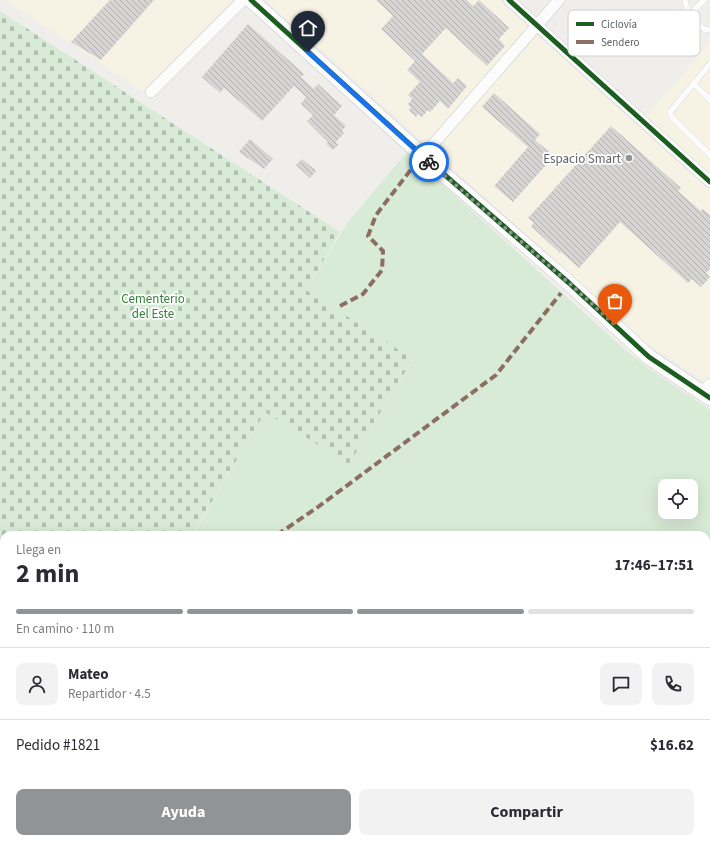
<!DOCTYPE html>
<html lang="es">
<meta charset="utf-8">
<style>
body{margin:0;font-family:"Source Sans 3",sans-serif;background:#f2f2f3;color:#2b2b33;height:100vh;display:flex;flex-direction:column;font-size:15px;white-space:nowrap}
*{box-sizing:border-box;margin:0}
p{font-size:13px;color:#7c7c81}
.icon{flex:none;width:22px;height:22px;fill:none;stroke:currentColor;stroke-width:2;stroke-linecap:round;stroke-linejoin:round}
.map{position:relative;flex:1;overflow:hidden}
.panel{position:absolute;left:0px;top:531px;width:710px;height:312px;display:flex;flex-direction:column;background:#fff;border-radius:12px 12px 0 0;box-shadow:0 4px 16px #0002}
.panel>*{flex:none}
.fabs{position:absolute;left:658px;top:479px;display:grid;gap:8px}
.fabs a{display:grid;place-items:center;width:40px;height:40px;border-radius:8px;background:#fff;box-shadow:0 4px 16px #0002;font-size:20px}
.pin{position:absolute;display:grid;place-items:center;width:34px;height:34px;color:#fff;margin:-41px -17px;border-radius:50% 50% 50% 0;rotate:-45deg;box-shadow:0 0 4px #0007}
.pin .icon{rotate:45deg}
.courier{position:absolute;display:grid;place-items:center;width:40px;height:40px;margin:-20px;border:3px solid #1a73e8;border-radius:50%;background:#fff;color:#222;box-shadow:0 1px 5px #0007}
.overview em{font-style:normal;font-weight:700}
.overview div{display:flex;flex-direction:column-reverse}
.overview{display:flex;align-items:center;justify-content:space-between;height:68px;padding:0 16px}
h1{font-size:26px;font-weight:700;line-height:30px}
.bar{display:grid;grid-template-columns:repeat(4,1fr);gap:6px 4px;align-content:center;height:48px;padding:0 16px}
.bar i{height:5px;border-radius:3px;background:#e1e1e2}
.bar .active{background:#919496}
.bar p{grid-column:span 4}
.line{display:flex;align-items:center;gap:10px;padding:0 16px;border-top:1px solid #e1e1e2}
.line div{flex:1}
.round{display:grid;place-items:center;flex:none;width:42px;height:42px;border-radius:8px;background:#f2f2f3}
.button{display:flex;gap:8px;margin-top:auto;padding:8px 16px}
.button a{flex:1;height:46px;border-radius:8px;background:#919496;color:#fff;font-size:16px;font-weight:700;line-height:46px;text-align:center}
.button a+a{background:#f2f2f3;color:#2b2b33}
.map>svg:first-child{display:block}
.commercial{fill:#f7f3e4}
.green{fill:#d8ebd6;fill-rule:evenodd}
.forest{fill:url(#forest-firs)}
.cemetery{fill:url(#cemetery-stones)}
.building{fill:url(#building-back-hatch)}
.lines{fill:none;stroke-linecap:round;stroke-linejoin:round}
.lane-casing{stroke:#cbcccc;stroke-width:6}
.street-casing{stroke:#cbcccc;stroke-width:12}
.secondary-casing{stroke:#cacacb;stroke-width:16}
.lane{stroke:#fdfcfc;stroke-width:5.5}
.street{stroke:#fdfcfc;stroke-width:11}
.secondary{stroke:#fdfcfc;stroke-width:15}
.quiet{stroke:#8d6e63;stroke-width:4;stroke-dasharray:8 4;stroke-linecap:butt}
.cycleway-casing{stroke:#fff;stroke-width:8}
.cycleway{stroke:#1b5e20;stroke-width:5}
.done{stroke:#919496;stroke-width:4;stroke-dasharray:0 7.2}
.route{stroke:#1a73e8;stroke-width:5}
.poi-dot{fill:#919496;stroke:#fff;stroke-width:1.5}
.labels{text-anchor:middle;stroke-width:3.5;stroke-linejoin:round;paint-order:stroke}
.poi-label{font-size:13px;fill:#5f6368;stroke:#fff;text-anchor:end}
.park-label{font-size:13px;fill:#348238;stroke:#fff}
.key{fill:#fff;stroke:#cfd0d2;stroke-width:1}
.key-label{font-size:11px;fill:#5f6368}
</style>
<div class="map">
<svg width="710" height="843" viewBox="0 0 710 843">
<defs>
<pattern id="forest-firs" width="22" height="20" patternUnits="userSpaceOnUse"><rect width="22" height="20" fill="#d8ebd6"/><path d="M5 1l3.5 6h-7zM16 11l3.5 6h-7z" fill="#b2c2b1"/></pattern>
<pattern id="cemetery-stones" width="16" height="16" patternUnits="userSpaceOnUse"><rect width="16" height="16" fill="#d8ebd6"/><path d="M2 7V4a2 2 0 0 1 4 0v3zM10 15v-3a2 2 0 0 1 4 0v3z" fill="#b2c2b1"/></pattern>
<pattern id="building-back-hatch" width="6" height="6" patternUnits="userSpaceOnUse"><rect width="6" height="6" fill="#d6d5d3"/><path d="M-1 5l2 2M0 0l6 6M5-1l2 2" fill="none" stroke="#b1b0af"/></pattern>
</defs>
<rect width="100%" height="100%" fill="#efeeea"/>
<!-- commercial -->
<g class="commercial">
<polygon points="6,0 233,0 143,91"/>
<polygon points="266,0 499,0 638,126 710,43 710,384 649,345"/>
</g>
<!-- green -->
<g class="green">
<path d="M407,152L624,349L648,368L710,410V715L706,718V535H193L265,412L349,464L413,360L306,290L348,222ZM665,486H691V512H665Z"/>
<polygon points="190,839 209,839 214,843 197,843"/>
</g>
<!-- forest -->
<g class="forest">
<polygon points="208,839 499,839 496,843 213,843"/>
<polygon points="519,839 554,839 553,843 518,843"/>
</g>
<!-- cemetery -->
<polygon class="cemetery" points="0,11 340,232 306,290 413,359 349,464 265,412 192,535 4,535 4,730 0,727"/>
<!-- building -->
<g class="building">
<polygon points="110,0 154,0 101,60 71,42"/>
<polygon points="376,0 467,0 473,6 479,0 509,28 499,39 505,46 487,66 446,28 422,54 453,83 458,78 467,86 448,109 440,101 430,112 428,110 422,117 418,114 416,117 409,110 411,108 408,104 412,99 408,95 420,82 407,70 415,61 381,29 393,16"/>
<polygon points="248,24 304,74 301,77 314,89 318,84 342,106 334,115 346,126 342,131 344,133 336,142 338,145 333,150 326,144 328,142 307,121 313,115 301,104 306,97 294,86 262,121 224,88 220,93 202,77"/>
<polygon points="494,93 540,134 535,140 554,156 513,202 494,186 528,147 482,107"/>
<polygon points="611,126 681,188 678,191 701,211 703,209 710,215 710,269 706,273 710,277 701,287 692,279 688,283 620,222 579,268 561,252 560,253 531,226 534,223 528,218"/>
<polygon points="250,139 273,159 264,169 239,152"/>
<polygon points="302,159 316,171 310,178 296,165"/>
</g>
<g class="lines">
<defs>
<g id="lane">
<path d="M685,0C686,12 696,22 705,30L710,29"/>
<polyline points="691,13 704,0"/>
<polyline points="710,64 670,112 671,116 710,155"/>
<polyline points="693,83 710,100"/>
</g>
<g id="street">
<polyline points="509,0 710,182"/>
<polyline points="151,92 243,0"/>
<polyline points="423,156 559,0"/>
<polyline points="702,392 710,384"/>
<polyline points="0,738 4,740"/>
<polyline points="168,839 175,843"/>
<polyline points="85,843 87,839"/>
</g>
<polyline id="secondary" points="251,0 423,156 569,283 649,357 710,398"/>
</defs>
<!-- lane casing -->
<use href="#lane" class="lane-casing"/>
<!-- street casing -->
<use href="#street" class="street-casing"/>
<!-- secondary casing -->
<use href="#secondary" class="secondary-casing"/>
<!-- lane -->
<use href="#lane" class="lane"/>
<!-- street -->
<use href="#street" class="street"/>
<!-- secondary -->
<use href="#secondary" class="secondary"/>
<!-- quiet -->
<g class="quiet">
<polyline points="340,306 363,294 382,270 383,251 368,236 376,215 416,163"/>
<polyline points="277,535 318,507 496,375 561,293"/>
</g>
<defs>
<g id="cycleway">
<polyline points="251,0 423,156 569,283 649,357 710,398"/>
<polyline points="509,0 710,182"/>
</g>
</defs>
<!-- cycleway casing -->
<use href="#cycleway" class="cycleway-casing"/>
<!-- cycleway -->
<use href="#cycleway" class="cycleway"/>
</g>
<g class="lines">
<!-- done -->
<polyline class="done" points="429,162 569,283 615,325"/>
<!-- route -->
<polyline class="route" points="308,52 429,162"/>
</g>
<!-- markers -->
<circle class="poi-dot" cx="629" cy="158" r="4"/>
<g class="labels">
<!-- poi labels -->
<g class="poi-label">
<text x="621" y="163">Espacio Smart</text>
</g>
<!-- park labels -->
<g class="park-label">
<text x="153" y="303">Cementerio<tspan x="153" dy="15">del Este</tspan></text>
</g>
</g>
<!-- legend -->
<rect x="568" y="10" width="132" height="46" rx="6" class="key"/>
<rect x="576" y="22" width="18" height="4" fill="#1b5e20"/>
<rect x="576" y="40" width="18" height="4" fill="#8d6e63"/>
<g class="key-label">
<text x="601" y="28">Ciclovía</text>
<text x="601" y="46">Sendero</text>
</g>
</svg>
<div class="fabs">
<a><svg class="icon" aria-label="locate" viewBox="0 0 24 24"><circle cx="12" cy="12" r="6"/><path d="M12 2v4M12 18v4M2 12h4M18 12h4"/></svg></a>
</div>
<div class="pin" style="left:615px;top:325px;background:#ea580c"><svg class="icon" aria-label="bag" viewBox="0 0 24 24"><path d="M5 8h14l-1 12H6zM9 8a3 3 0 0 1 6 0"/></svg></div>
<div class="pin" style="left:308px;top:52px;background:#1f2937"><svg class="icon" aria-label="home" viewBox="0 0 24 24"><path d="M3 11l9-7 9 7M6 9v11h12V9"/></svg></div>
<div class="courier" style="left:429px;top:162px"><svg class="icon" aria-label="bike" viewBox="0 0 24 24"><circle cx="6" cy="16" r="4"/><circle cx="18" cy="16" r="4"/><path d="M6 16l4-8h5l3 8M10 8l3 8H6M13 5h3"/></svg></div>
<section class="panel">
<div class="overview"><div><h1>2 min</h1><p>Llega en</p></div><em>17:46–17:51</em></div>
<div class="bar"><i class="active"></i><i class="active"></i><i class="active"></i><i></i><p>En camino · 110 m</p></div>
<div class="line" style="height:72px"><a class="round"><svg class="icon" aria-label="person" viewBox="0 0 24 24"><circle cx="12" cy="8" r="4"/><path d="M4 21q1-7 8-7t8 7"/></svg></a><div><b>Mateo</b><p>Repartidor · 4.5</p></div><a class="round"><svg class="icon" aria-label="chat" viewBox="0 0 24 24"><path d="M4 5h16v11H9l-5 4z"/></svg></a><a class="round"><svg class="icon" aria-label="phone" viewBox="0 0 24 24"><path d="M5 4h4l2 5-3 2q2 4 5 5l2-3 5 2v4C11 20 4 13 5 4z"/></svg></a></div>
<div class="line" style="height:52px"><div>Pedido #1821</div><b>$16.62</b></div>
<div class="button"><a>Ayuda</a><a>Compartir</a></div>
</section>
</div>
